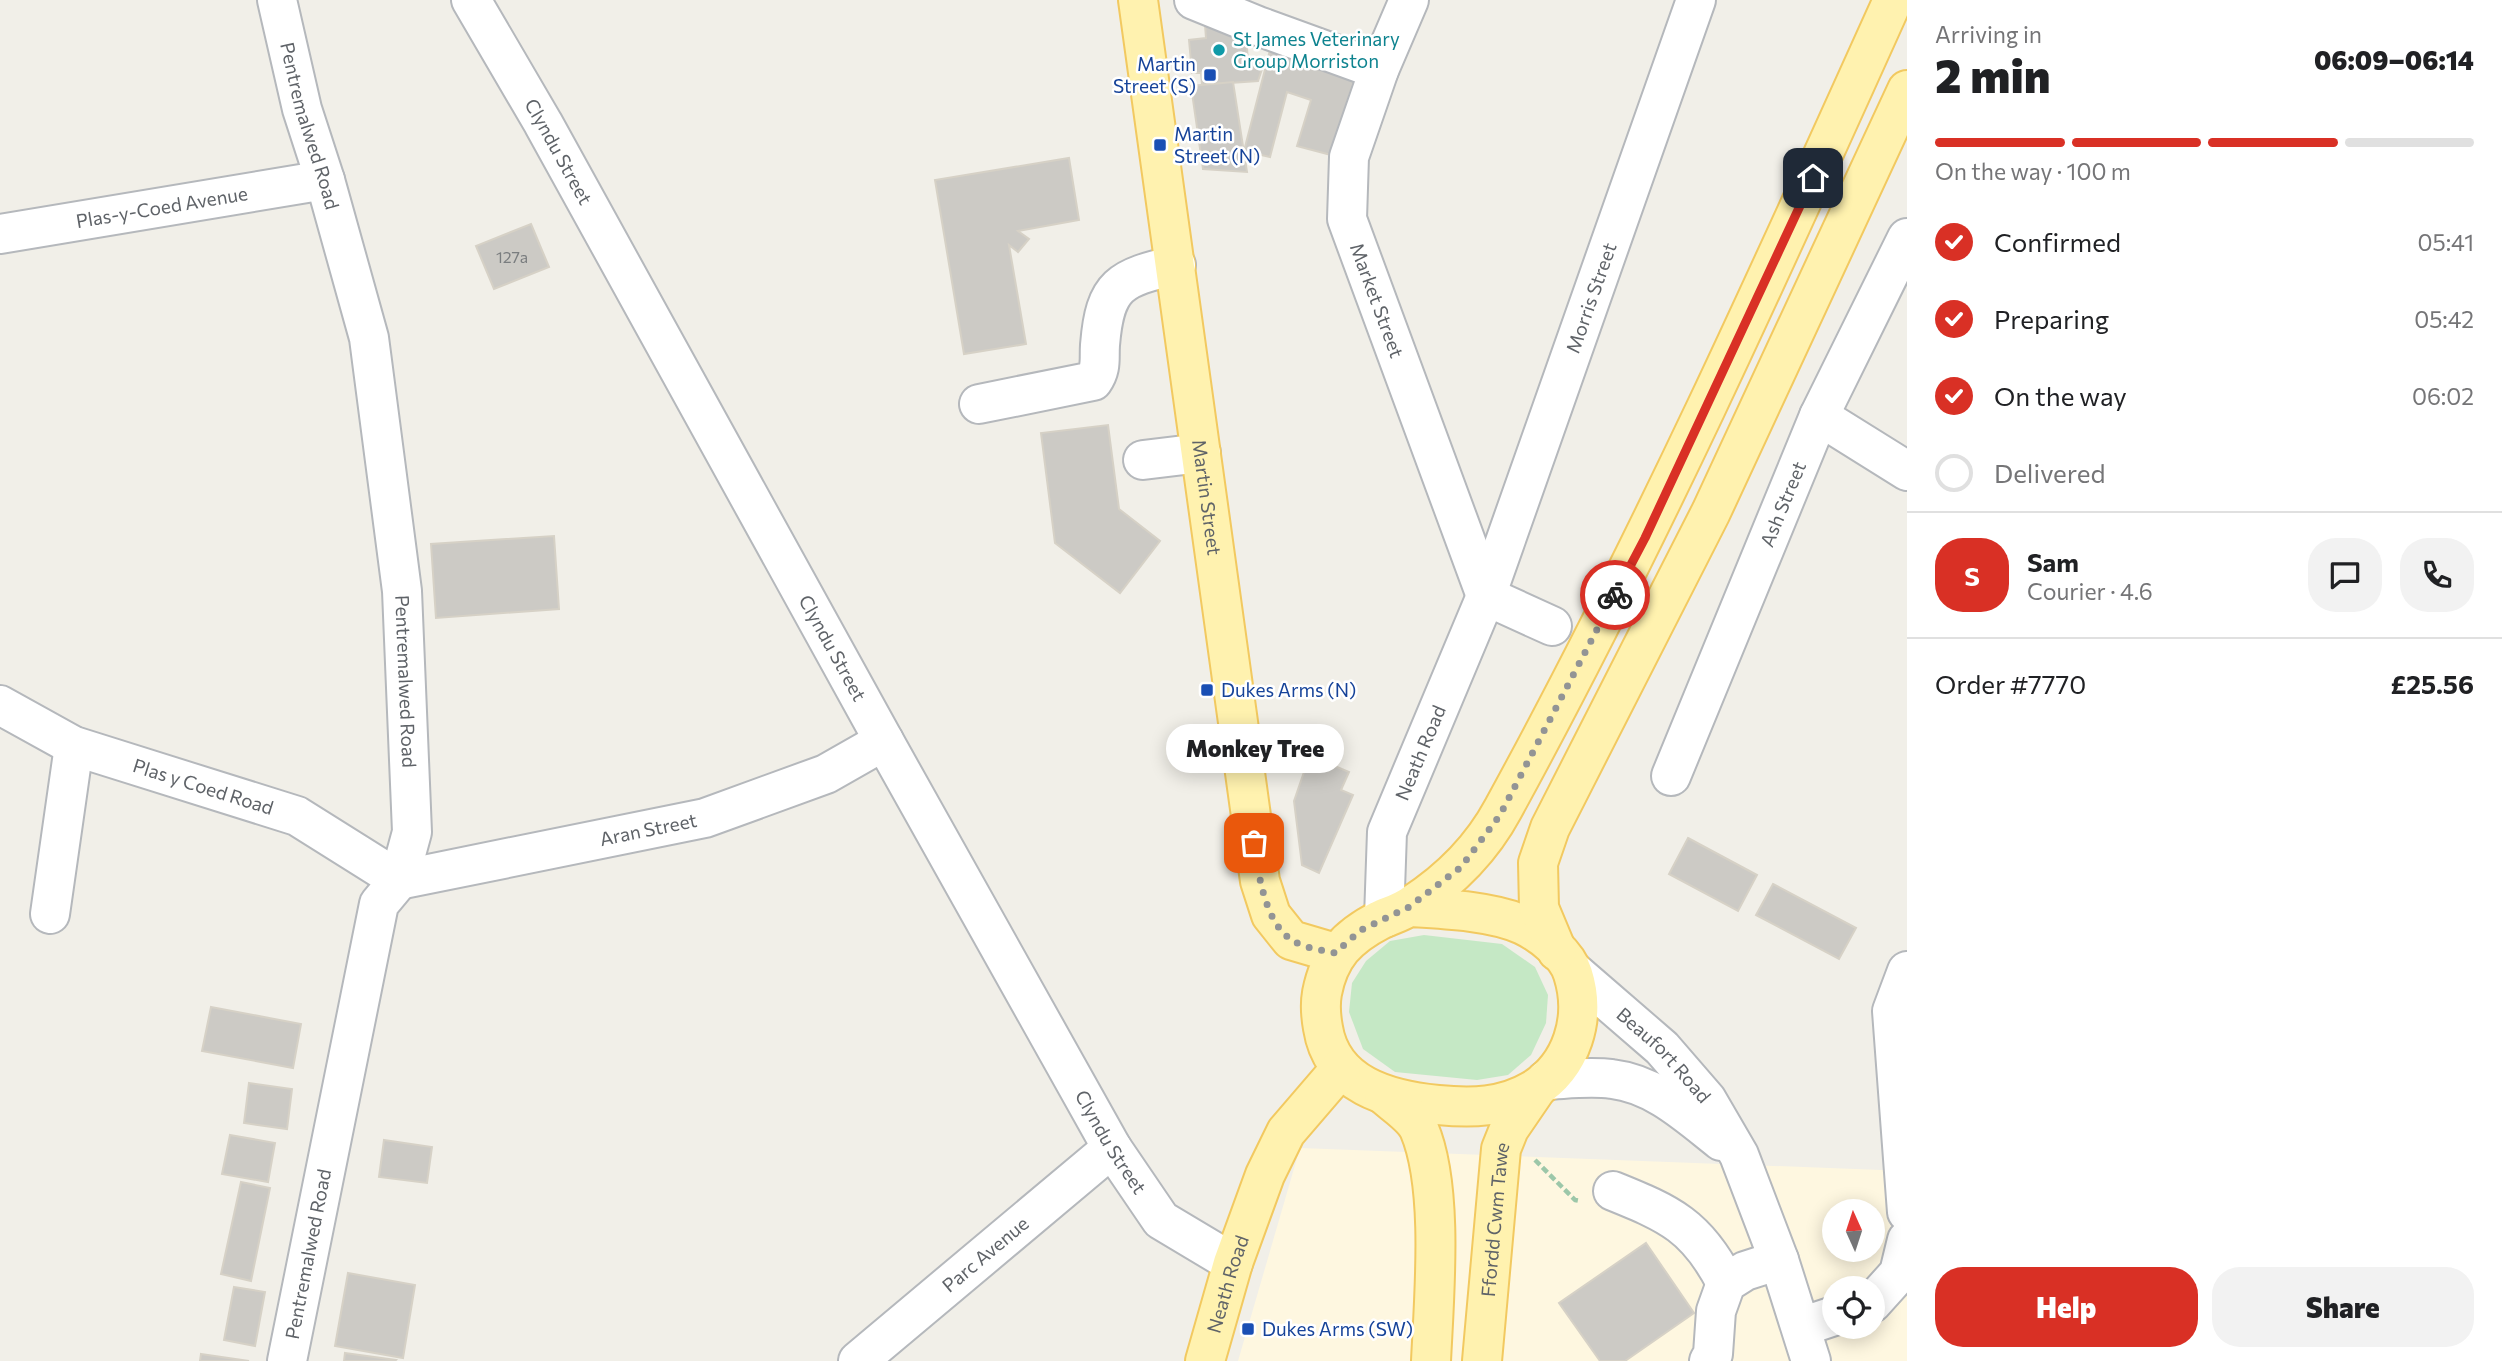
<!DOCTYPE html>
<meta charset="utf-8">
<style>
body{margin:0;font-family:Commissioner,sans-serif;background:#f2f2f2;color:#202124;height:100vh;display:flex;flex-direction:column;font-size:26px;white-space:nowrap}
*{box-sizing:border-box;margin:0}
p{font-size:23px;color:#757577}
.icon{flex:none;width:38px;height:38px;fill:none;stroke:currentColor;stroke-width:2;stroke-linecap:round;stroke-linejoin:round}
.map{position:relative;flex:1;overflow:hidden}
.panel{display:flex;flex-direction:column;background:#fff;width:595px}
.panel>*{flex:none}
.needle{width:46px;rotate:357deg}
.tools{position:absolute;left:1822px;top:1199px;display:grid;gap:14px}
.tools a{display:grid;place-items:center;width:63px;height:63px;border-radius:50%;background:#fff;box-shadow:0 4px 18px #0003;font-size:35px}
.pin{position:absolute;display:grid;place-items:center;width:60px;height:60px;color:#fff;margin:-30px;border-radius:14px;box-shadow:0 4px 10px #0006}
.courier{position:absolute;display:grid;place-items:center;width:70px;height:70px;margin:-35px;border:5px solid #d93025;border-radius:50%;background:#fff;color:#222;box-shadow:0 2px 9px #0007}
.bubble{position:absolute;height:49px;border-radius:24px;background:#fff;box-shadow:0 4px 18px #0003;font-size:23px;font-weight:800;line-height:49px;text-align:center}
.overview em{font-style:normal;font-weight:800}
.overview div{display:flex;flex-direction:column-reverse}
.overview{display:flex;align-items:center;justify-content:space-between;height:119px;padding:0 28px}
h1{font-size:46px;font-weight:800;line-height:52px}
.bar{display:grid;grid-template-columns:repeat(4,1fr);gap:10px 7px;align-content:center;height:84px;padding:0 28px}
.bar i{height:9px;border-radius:5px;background:#e0e0e0}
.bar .current{background:#d93025}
.bar p{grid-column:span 4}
.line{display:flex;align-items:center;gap:18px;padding:0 28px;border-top:2px solid #e0e0e0}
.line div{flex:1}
.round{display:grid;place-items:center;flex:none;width:74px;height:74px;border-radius:28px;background:#f2f2f2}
ol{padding:0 28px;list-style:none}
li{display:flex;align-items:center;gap:21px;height:77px}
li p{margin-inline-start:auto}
li .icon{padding:7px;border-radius:50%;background:#d93025;color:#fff;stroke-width:4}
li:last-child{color:#757577}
li i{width:38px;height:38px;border:4px solid #e0e0e0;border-radius:50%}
.primary-button{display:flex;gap:14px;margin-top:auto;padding:14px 28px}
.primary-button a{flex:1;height:80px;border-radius:28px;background:#d93025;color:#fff;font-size:28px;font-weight:800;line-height:80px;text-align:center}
.primary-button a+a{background:#f2f2f2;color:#202124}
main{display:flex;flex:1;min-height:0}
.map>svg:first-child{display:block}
.commercial{fill:#fef7e0;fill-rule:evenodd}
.green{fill:#c5e8c5}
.building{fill:#cccac5;stroke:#d6d1c6;stroke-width:2}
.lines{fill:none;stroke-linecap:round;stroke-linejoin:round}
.minor-casing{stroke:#b5b8bc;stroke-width:42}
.major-casing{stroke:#f2c960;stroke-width:42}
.path{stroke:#9cc7a9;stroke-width:4.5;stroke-dasharray:7 3.5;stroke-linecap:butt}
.minor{stroke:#fff;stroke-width:38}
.major{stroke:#fff2af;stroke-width:38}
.done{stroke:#929495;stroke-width:7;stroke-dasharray:0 12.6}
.route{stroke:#d93025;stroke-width:9}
.culture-dot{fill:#0f9aa8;stroke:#fff;stroke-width:2.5}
.transit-dot{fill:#1a4fb4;stroke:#fff;stroke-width:2.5}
.labels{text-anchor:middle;stroke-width:5;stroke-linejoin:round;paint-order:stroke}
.number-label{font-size:16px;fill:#7a7d7f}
.culture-label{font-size:19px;fill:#0d838f;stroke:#fff;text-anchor:start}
.transit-label{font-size:19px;fill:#164399;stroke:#fff;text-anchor:start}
.street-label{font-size:19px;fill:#5f6368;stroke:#fff}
</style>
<main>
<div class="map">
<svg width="1907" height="1361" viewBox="0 0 1907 1361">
<rect width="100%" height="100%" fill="#f1efe8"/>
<!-- commercial -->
<path class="commercial" d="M1300,1148L1907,1171V1361H1238ZM1834,1211H1872V1250H1834ZM1834,1288H1872V1326H1834Z"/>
<!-- green -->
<polygon class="green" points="1424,935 1502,944 1535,967 1548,995 1546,1023 1531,1055 1508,1075 1477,1080 1395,1072 1363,1049 1349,1012 1352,983 1366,961 1390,941"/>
<!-- building -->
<g class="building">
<polygon points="1231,23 1232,37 1246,36 1248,61 1265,60 1258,81 1202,85 1201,73 1192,73 1189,40 1206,38 1205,25"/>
<polygon points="1270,50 1355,77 1331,155 1297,146 1311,100 1287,92 1270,157 1244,151"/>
<polygon points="1233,82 1247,172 1203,169 1191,86"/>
<polygon points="1069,158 1079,220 1018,231 1029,239 1018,252 1009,245 1026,344 964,354 935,180"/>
<polygon points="531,224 549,267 494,289 476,246"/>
<polygon points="1108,425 1119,509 1160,541 1120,593 1055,543 1041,433"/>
<polygon points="554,536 559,609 436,618 431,544"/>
<polygon points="1330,764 1349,772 1341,790 1353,795 1319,873 1302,865 1294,801 1305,769"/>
<polygon points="1688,838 1757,875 1738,911 1669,874"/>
<polygon points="1773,884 1856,928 1839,959 1756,915"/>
<polygon points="211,1007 301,1024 293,1068 202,1051"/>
<polygon points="249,1083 292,1089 287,1129 244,1123"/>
<polygon points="230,1135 275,1143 268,1182 222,1174"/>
<polygon points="384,1140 432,1147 427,1183 379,1177"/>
<polygon points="241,1182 270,1188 251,1281 221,1274"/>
<polygon points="1646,1243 1694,1313 1625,1361 1600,1361 1559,1303"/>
<polygon points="348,1273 415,1285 403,1358 335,1346"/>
<polygon points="234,1287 265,1292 255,1346 224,1340"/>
<polygon points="345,1353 396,1360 395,1361 344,1361"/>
<polygon points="201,1354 249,1361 200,1361"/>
</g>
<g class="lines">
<defs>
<g id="minor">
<path id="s1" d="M277,0L302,109L325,180L369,338L402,591L412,832L399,880L379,904L287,1361"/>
<path id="s2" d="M471,0L543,123L884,741L1112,1148L1161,1220L1233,1263"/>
<polyline points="1194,0 1258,26 1379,70"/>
<path id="s3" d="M1409,0L1379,70L1349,157L1347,219L1486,596"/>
<path id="s4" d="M0,234L325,180"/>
<path d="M979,404L1093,381C1102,368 1099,359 1100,345C1105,284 1120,278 1176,265"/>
<polyline points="1819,416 1907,471"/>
<polyline points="1143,460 1201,453"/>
<polyline points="1486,596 1552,626"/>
<path id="s5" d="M0,705L74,746L297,816L399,880L705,818L826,774L884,741"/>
<path id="s6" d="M1671,776L1819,416L1907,238"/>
<polyline points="50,914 74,746"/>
<path id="s7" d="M1384,918L1387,832L1486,596L1696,0"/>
<path id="s8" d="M1573,971L1662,1048L1707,1100L1739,1155L1779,1260L1811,1361"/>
<polyline points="1907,971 1892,1011 1907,1212"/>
<path d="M1546,1080C1568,1079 1591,1076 1612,1079C1655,1084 1688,1115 1721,1141"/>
<path d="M1613,1191C1670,1214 1697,1226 1726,1283"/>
<polyline points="1872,1303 1899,1273 1907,1240"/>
<polyline points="1801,1327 1834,1316"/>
<path id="s9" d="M858,1361L1112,1148"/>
<polyline points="1709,1361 1713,1354 1716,1311 1726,1283 1745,1271 1779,1260"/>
</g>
<g id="major">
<path id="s10" d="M1138,0L1260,881L1271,915L1291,940L1335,953"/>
<path d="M1409,907C1444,909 1492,911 1523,925C1542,934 1567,954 1573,974C1587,1018 1572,1066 1533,1090C1503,1108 1471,1108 1438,1105C1388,1100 1332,1085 1323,1028C1321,1017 1320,1004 1322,993C1329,956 1347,937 1380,920C1391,915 1402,912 1412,905C1449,881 1482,848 1503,809C1647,546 1770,273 1893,0"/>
<polyline points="1557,951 1539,908 1538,863 1550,828 1711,512 1907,90"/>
<path d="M1384,1095C1394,1104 1413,1116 1419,1129C1444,1187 1434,1297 1431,1361"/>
<path id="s11" d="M1205,1361L1233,1263L1265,1175L1286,1132L1341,1068"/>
<path id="s12" d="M1482,1361L1501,1149L1509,1129L1537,1088"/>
</g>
</defs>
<!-- minor casing -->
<use href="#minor" class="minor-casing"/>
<!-- major casing -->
<use href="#major" class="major-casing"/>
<!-- path -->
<polyline class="path" points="1535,1160 1575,1200 1580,1201"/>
<!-- minor -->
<use href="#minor" class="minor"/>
<!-- major -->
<use href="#major" class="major"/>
</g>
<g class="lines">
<!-- done -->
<path class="done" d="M1254,843C1258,872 1265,924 1292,940C1303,948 1322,950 1335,953L1361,930L1409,907L1461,867L1500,815L1615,595"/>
<!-- route -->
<polyline class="route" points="1615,595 1645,538 1813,178"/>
</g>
<!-- markers -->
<circle class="culture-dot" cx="1219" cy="50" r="7"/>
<g class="transit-dot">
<rect x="1203" y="68" width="14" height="14" rx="3.5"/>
<rect x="1153" y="138" width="14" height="14" rx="3.5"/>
<rect x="1200" y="683" width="14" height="14" rx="3.5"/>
<rect x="1241" y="1322" width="14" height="14" rx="3.5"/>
</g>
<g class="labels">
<!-- number labels -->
<g class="number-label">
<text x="512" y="263">127a</text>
</g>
<!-- culture labels -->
<g class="culture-label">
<text x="1233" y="46">St James Veterinary<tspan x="1233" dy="22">Group Morriston</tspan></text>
</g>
<!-- transit labels -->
<g class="transit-label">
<text x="1196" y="71" text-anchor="end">Martin<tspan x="1196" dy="22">Street (S)</tspan></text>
<text x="1174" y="141">Martin<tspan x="1174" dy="22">Street (N)</tspan></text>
<text x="1221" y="697">Dukes Arms (N)</text>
<text x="1262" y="1336">Dukes Arms (SW)</text>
</g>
<!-- street labels -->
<g class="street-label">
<text dy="7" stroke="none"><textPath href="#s1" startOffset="130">Pentremalwed Road</textPath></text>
<text dy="7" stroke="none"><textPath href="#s2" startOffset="175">Clyndu Street</textPath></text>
<text dy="7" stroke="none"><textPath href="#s4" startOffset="164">Plas-y-Coed Avenue</textPath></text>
<text dy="7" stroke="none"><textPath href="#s7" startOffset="658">Morris Street</textPath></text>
<text dy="7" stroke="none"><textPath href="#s3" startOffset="317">Market Street</textPath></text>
<text dy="7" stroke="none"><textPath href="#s10" startOffset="502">Martin Street</textPath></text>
<text dy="7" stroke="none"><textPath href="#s6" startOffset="294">Ash Street</textPath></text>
<text dy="7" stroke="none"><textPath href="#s2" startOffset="742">Clyndu Street</textPath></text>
<text dy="7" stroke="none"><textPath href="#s1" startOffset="696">Pentremalwed Road</textPath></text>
<text dy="7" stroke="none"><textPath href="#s7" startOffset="172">Neath Road</textPath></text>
<text dy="7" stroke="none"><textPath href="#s5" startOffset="220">Plas y Coed Road</textPath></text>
<text dy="7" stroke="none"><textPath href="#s5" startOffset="693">Aran Street</textPath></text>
<text dy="7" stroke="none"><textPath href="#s8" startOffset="124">Beaufort Road</textPath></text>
<text dy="7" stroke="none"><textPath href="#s2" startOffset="1309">Clyndu Street</textPath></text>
<text dy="7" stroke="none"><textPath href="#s12" startOffset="142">Ffordd Cwm Tawe</textPath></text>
<text transform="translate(308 1254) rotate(-79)" y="7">Pentremalwed Road</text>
<text dy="7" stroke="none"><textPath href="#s9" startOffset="166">Parc Avenue</textPath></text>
<text dy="7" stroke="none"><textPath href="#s11" startOffset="80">Neath Road</textPath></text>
</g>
</g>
</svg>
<div class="tools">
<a><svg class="needle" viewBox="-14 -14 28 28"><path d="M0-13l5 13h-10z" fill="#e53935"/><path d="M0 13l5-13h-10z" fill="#757577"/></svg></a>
<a><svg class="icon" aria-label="locate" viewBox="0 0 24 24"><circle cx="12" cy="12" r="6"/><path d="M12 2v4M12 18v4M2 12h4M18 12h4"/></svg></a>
</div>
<div class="pin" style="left:1254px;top:843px;background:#ea580c"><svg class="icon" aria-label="bag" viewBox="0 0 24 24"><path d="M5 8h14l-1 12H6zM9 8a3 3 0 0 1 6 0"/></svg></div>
<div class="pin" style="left:1813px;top:178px;background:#1f2937"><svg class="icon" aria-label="home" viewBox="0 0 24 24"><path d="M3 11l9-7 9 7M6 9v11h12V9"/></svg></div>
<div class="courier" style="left:1615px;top:595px"><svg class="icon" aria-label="bike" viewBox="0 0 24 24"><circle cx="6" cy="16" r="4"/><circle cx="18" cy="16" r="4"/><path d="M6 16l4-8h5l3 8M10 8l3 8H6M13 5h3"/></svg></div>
<div class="bubble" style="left:1166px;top:724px;width:178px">Monkey Tree</div>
</div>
<section class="panel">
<div class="overview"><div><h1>2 min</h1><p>Arriving in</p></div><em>06:09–06:14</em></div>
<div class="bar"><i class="current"></i><i class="current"></i><i class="current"></i><i></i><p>On the way · 100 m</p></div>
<ol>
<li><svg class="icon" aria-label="check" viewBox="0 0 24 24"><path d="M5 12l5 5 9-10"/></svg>Confirmed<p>05:41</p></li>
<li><svg class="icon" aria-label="check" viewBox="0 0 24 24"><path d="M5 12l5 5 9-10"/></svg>Preparing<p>05:42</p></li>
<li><svg class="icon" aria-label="check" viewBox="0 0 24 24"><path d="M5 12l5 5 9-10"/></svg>On the way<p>06:02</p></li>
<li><i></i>Delivered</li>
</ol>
<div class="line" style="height:126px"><b class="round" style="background:#d93025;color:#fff">S</b><div><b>Sam</b><p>Courier · 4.6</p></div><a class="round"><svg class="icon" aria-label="chat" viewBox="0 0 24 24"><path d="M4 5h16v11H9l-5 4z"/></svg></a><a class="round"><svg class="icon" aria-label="phone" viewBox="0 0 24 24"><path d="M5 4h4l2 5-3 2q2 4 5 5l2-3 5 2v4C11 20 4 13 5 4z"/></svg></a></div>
<div class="line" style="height:91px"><div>Order #7770</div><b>£25.56</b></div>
<div class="primary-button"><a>Help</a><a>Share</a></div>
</section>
</main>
